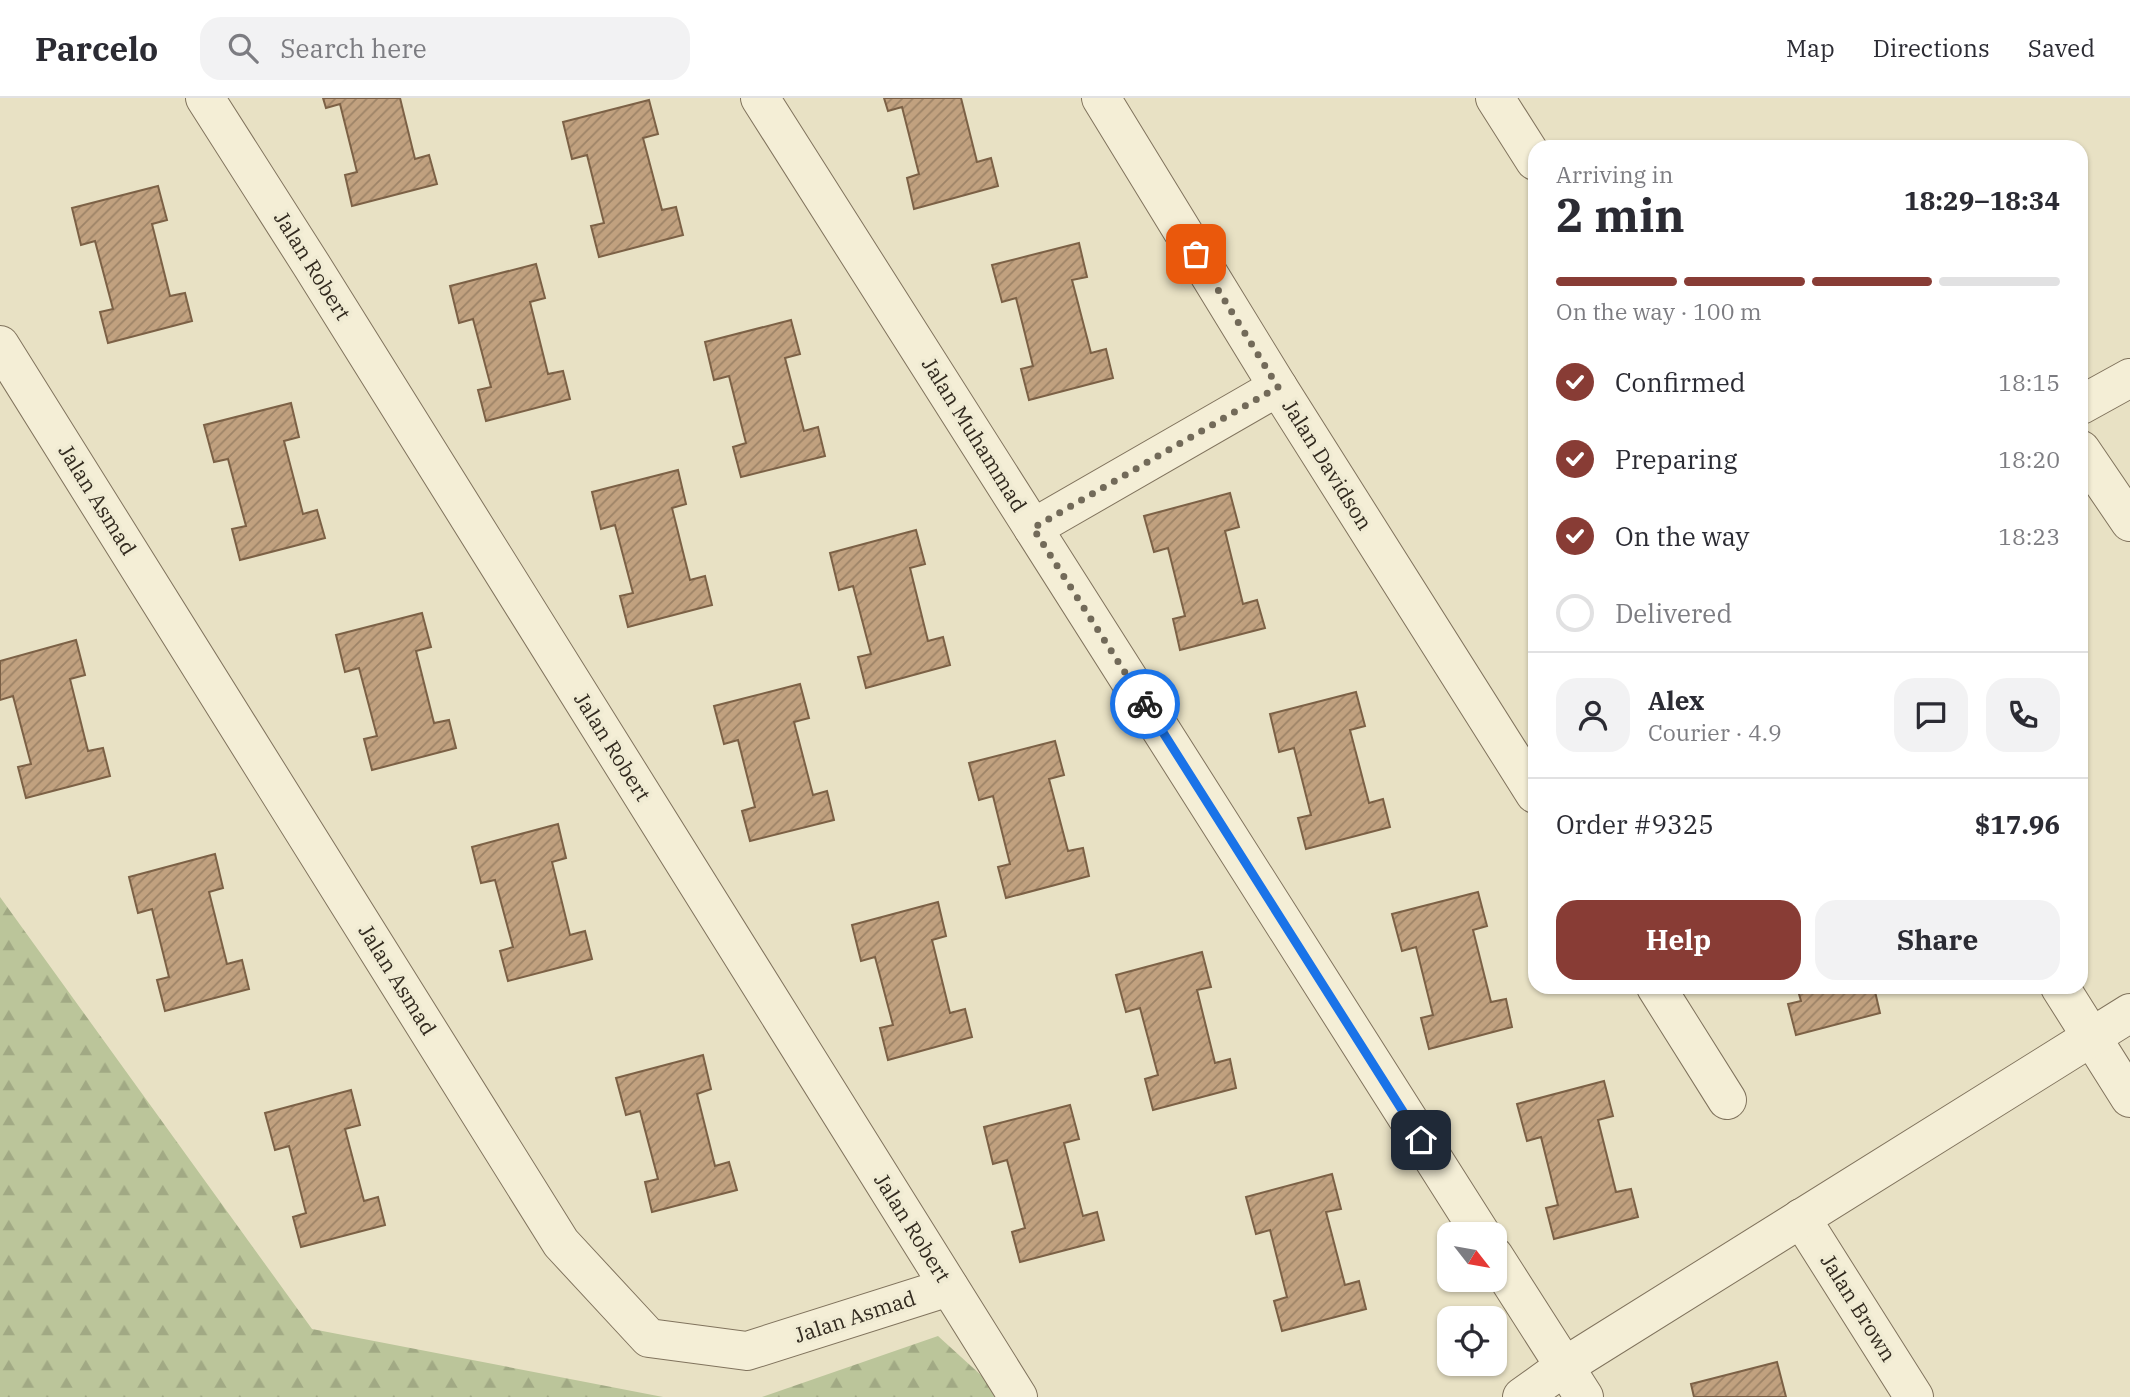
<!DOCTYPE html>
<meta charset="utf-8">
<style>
body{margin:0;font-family:"IBM Plex Serif",serif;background:#f2f2f3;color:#2b2b33;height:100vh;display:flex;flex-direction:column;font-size:26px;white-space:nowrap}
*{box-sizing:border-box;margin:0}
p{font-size:23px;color:#7c7c81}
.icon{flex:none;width:38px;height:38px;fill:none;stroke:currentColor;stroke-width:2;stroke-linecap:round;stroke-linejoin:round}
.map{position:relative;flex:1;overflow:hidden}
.details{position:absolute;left:1528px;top:42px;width:560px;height:854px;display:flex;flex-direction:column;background:#fff;border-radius:21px;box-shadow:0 2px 5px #0004}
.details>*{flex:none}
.needle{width:46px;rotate:121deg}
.controls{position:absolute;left:1437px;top:1124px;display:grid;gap:14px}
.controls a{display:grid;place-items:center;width:70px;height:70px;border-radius:14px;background:#fff;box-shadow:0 2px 5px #0004;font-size:35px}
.pin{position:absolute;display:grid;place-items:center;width:60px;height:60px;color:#fff;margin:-30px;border-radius:14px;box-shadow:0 4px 10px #0006}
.courier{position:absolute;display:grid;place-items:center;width:70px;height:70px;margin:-35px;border:5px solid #1a73e8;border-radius:50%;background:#fff;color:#222;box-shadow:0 2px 9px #0007}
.headline em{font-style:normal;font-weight:800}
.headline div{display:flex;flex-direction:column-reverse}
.headline{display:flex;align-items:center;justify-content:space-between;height:119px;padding:0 28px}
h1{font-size:46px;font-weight:800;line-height:52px}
.bar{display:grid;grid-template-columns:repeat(4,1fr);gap:10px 7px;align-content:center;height:84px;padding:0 28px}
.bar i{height:9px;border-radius:5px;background:#e1e1e2}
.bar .selected{background:#883c35}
.bar p{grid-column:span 4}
.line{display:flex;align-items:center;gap:18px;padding:0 28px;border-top:2px solid #e1e1e2}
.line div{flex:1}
.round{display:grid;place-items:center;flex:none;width:74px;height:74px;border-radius:21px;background:#f2f2f3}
ol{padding:0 28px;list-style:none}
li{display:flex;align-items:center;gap:21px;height:77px}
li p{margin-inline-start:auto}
li .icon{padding:7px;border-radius:50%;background:#883c35;color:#fff;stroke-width:4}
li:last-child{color:#7c7c81}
li i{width:38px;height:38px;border:4px solid #e1e1e2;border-radius:50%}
.button{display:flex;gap:14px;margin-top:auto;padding:14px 28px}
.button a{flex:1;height:80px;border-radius:21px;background:#883c35;color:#fff;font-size:28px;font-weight:800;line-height:80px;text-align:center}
.button a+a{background:#f2f2f3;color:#2b2b33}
header{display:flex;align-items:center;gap:42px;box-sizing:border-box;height:98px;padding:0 35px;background:#fff;border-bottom:2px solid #e1e1e2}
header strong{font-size:33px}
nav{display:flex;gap:38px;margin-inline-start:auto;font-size:24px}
.search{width:490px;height:63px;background:#f2f2f3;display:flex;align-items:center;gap:18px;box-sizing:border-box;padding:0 24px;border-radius:21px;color:#7c7c81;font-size:26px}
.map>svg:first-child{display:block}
.forest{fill:url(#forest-firs)}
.building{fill:url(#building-hatch);stroke:#7c6146;stroke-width:2}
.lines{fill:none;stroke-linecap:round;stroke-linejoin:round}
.minor-casing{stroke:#80735d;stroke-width:40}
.minor{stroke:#f4eed6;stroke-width:38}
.done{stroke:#726a59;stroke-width:7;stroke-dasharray:0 12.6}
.route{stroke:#1a73e8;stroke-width:9}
.labels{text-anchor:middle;stroke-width:7;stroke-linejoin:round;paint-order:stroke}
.street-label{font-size:21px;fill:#322a1f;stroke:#f0ebd3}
</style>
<header>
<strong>Parcelo</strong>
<div class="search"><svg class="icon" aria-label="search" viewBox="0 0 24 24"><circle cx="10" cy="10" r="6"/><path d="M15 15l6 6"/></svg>Search here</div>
<nav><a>Map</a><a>Directions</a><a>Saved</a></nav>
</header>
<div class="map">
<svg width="2130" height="1299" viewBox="0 0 2130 1299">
<defs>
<pattern id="forest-firs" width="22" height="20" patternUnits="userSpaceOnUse" patternTransform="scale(1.75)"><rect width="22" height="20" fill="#bbc59a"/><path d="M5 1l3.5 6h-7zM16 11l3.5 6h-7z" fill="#a1a984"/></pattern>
<pattern id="building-hatch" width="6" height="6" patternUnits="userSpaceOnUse" patternTransform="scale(1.75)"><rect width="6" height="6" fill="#c1a17f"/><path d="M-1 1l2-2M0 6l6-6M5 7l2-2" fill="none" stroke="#9d8367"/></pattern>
</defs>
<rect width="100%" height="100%" fill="#e8e1c4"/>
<!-- forest -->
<g class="forest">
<polygon points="0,799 312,1231 663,1299 0,1299"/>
<polygon points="938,1238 1005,1299 762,1299"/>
</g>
<!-- building -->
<g class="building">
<polygon points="323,0 400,0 415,61 429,57 437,86 352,108 345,77 357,74 340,6 326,10"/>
<polygon points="884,0 961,0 977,64 991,60 998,88 914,111 907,80 919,76 902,9 888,13"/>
<polygon points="649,2 658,36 643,40 662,112 676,109 683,137 599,159 591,128 604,125 587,57 572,61 563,24"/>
<polygon points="158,88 167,122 152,126 170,198 185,195 192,223 108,245 100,214 113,211 95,143 81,147 72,110"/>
<polygon points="1079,145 1087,179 1072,182 1091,255 1106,251 1113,280 1029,302 1021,271 1033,268 1016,200 1002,204 992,167"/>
<polygon points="536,166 545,200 530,204 548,276 563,273 570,301 486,323 478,292 491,289 473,221 459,225 450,188"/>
<polygon points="791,222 800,256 785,260 804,333 818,329 825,358 741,379 733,349 746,345 729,278 714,282 705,244"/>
<polygon points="291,305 299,339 284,343 303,416 317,412 325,440 240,462 232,431 246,428 228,361 214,364 204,327"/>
<polygon points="678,372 686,406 672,410 690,482 705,478 712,507 628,529 620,498 633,495 615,427 601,431 592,394"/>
<polygon points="1230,395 1239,429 1225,433 1243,506 1257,502 1265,530 1180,552 1173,521 1185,518 1168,450 1154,454 1144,418"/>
<polygon points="916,432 925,466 910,470 928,543 943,539 950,567 866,590 858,559 871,556 853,488 839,492 830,455"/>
<polygon points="422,515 431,549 416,553 434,625 449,622 456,650 372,672 364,641 377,638 359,570 345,574 336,537"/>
<polygon points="76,542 85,577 70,581 88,653 103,650 110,678 26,700 18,669 31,666 13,598 0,602 0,563"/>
<polygon points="800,586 809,620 794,624 813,697 827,693 834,722 750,743 742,713 755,709 738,642 724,646 714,608"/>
<polygon points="1356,594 1365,628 1350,632 1369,705 1383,701 1390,729 1306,751 1298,720 1311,717 1294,650 1279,654 1270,616"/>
<polygon points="1055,643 1064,677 1049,681 1068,753 1083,750 1089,778 1006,800 998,769 1010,766 993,698 979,702 969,665"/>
<polygon points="558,726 566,760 552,764 570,837 585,833 592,861 508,883 500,853 513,849 495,782 481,785 472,749"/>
<polygon points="215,756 223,790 209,794 227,866 242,862 249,891 165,913 157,882 169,879 152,811 138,815 129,779"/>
<polygon points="1478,794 1487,828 1473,832 1491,904 1506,901 1512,929 1429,951 1421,920 1433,917 1416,849 1402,853 1392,816"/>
<polygon points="938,804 946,838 932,842 950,915 965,911 972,939 888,962 880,930 893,927 875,859 861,863 852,827"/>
<polygon points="1202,854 1211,889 1197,892 1215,965 1230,961 1236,990 1153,1012 1145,981 1158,977 1140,910 1126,914 1116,877"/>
<polygon points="1797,889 1858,889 1859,891 1874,889 1880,915 1796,937 1788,906 1801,903"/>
<polygon points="703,957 711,991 697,996 715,1068 729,1064 737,1092 652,1114 645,1084 658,1081 640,1013 626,1017 616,980"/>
<polygon points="1604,983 1613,1018 1598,1022 1616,1094 1631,1091 1638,1119 1554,1141 1546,1110 1558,1107 1541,1039 1527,1043 1517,1006"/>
<polygon points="351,992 360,1027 345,1031 364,1103 378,1099 385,1127 301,1149 293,1119 306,1115 289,1048 275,1052 265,1015"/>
<polygon points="1070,1007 1079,1041 1064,1045 1083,1118 1097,1114 1104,1142 1020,1164 1012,1134 1025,1130 1007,1062 993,1066 984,1029"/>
<polygon points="1332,1076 1341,1111 1326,1114 1345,1187 1359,1183 1366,1211 1282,1233 1274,1203 1287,1199 1270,1132 1256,1136 1246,1099"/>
<polygon points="1777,1264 1786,1299 1694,1299 1691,1286"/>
</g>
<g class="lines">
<defs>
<g id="minor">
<polyline points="205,0 312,168 1018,1299"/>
<polyline points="760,0 1481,1136"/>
<polyline points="1101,0 1278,289 1535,696"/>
<polyline points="1495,0 1535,63"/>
<polyline points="0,247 561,1145 649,1240 747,1253 949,1189"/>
<polyline points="2081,307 2130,280"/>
<polyline points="2081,352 2130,424"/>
<polyline points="1033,430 1278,289"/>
<polyline points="1656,889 1727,1002"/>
<polyline points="2060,889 2130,1000"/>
<polyline points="1801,1120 1914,1299"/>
<polyline points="1494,1158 1584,1299"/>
<polyline points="1522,1299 1565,1268 2130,915"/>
</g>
</defs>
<!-- minor casing -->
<use href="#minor" class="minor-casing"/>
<!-- minor -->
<use href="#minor" class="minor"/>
</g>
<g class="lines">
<!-- done -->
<polyline class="done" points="1145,606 1033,430 1278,289 1196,156"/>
<!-- route -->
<polyline class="route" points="1145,606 1421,1042"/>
</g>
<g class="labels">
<!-- street labels -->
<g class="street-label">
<text transform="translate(312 168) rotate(58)" y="7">Jalan Robert</text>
<text transform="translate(974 337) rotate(58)" y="7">Jalan Muhammad</text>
<text transform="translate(1327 367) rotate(58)" y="7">Jalan Davidson</text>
<text transform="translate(97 402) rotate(58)" y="7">Jalan Asmad</text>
<text transform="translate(612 649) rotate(58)" y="7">Jalan Robert</text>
<text transform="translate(397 882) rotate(58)" y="7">Jalan Asmad</text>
<text transform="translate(912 1130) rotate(58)" y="7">Jalan Robert</text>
<text transform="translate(1858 1210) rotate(58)" y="7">Jalan Brown</text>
<text transform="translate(855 1219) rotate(-18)" y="7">Jalan Asmad</text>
</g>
</g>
</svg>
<div class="controls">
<a><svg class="needle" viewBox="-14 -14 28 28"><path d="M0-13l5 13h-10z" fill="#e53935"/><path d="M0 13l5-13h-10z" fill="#7c7c81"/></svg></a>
<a><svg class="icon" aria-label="locate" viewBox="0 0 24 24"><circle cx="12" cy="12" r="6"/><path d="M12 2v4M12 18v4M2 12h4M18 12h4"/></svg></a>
</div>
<div class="pin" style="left:1196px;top:156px;background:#ea580c"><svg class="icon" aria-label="bag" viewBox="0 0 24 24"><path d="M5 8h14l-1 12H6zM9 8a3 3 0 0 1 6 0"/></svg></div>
<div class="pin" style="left:1421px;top:1042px;background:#1f2937"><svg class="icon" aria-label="home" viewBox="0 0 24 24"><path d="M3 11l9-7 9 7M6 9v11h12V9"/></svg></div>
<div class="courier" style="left:1145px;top:606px"><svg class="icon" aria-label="bike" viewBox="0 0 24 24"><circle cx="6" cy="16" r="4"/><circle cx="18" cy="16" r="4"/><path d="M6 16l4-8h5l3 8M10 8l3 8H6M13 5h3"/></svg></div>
<section class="details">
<div class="headline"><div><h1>2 min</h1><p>Arriving in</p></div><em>18:29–18:34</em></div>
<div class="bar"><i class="selected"></i><i class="selected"></i><i class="selected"></i><i></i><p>On the way · 100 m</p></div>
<ol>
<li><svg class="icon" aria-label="check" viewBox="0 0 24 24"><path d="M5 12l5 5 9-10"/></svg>Confirmed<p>18:15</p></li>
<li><svg class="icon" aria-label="check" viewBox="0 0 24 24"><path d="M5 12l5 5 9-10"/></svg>Preparing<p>18:20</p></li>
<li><svg class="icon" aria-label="check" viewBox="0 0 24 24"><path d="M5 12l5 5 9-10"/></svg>On the way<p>18:23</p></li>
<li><i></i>Delivered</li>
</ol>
<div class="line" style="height:126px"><a class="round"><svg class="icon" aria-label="person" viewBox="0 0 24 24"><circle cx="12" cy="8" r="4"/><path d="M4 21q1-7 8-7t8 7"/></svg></a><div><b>Alex</b><p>Courier · 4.9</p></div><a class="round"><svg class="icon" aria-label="chat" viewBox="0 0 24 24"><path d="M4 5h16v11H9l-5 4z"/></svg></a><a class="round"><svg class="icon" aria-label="phone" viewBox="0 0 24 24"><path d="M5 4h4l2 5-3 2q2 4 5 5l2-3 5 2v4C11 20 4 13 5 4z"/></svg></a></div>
<div class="line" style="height:91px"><div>Order #9325</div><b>$17.96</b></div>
<div class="button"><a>Help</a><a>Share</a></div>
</section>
</div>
